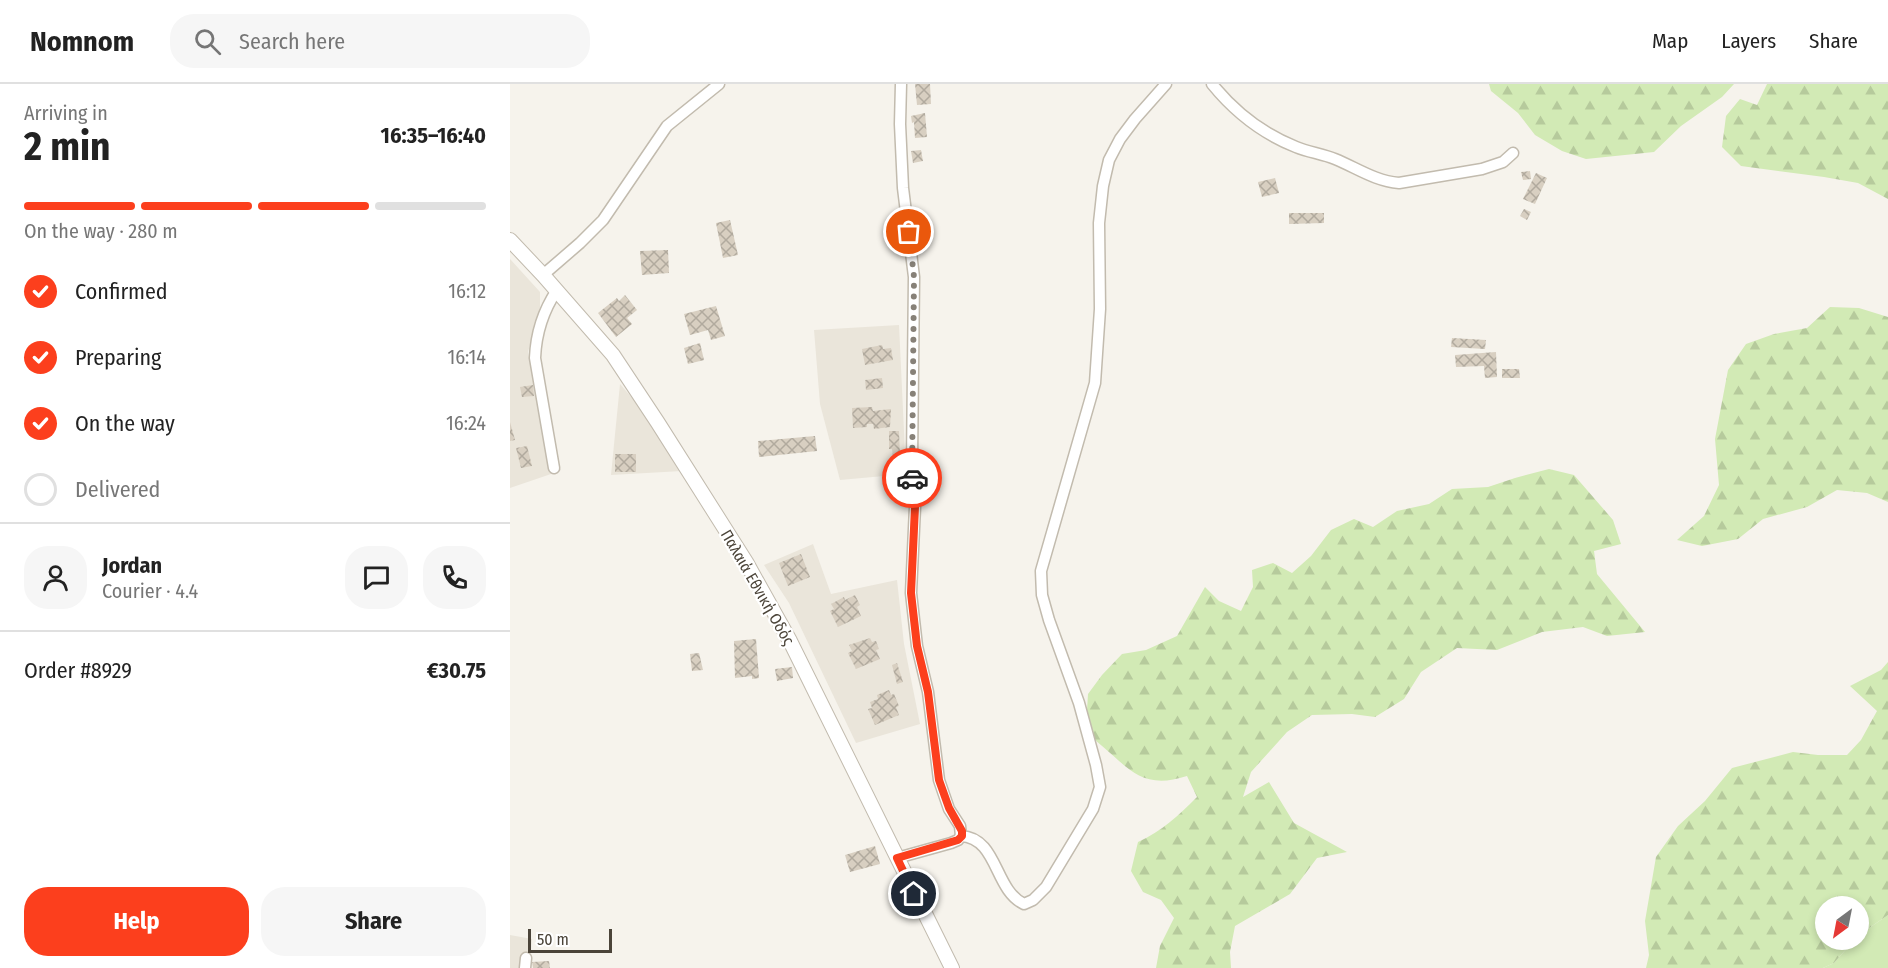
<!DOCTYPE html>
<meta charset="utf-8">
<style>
body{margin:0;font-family:"Fira Sans Condensed",sans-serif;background:#f6f6f6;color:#222;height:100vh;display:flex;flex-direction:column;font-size:22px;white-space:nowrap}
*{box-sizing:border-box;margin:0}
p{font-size:20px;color:#767676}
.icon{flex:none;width:33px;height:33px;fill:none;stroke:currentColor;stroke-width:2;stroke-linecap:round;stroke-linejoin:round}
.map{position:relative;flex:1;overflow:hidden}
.sheet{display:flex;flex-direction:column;background:#fff;width:510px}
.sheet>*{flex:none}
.needle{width:39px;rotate:212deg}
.fabs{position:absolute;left:1305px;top:812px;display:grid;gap:12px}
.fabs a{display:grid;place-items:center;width:54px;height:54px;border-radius:50%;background:#fff;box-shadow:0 3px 9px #0003;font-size:30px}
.scale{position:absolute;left:18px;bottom:15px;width:84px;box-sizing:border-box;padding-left:6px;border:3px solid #4b4439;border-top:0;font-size:16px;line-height:21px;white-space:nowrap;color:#4b4439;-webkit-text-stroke:4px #fff;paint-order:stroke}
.pin{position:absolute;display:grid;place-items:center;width:51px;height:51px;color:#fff;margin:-26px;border:3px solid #fff;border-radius:50%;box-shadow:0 2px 6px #0007}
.courier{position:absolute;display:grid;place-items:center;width:60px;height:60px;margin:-30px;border:4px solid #fc3f1d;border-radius:50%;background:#fff;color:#222;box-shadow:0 2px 8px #0007}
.summary em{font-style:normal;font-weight:700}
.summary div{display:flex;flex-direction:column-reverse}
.summary{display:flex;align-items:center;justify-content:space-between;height:102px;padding:0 24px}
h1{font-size:39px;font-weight:700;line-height:45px}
.bar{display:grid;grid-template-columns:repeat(4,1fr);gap:9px 6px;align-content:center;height:72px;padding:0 24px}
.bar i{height:8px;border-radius:4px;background:#e0e0e0}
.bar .selected{background:#fc3f1d}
.bar p{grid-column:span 4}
.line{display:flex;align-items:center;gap:15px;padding:0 24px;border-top:2px solid #e0e0e0}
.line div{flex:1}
.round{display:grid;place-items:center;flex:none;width:63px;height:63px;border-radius:24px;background:#f6f6f6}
ol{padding:0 24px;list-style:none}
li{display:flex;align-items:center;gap:18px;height:66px}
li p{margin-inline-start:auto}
li .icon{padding:6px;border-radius:50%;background:#fc3f1d;color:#fff;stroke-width:4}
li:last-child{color:#767676}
li i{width:33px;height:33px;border:3px solid #e0e0e0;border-radius:50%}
.action{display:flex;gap:12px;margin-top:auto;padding:12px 24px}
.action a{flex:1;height:69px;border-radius:24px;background:#fc3f1d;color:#fff;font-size:24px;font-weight:700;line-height:69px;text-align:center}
.action a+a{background:#f6f6f6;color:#222}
header{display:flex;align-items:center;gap:36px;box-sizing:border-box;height:84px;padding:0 30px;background:#fff;border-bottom:2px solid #e0e0e0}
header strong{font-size:28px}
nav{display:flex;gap:33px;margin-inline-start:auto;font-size:21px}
.search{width:420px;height:54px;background:#f6f6f6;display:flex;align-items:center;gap:15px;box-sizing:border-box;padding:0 21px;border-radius:24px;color:#767676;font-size:22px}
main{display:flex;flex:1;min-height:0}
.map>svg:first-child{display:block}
.residential{fill:#eae5da}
.green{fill:#d2eab5}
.forest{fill:url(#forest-firs)}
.building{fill:url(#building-cross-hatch)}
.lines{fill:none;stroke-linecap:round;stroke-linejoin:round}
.minor-casing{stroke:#c2bbae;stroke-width:13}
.tertiary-casing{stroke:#c2bbae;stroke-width:16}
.minor{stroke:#fff;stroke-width:10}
.tertiary{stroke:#fff;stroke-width:14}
.done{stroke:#878178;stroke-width:6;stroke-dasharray:0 10.8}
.route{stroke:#fc3f1d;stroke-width:8}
.labels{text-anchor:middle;stroke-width:4.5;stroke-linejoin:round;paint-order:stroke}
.street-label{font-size:16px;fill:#4b4439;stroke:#fff}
</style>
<header>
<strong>Nomnom</strong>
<div class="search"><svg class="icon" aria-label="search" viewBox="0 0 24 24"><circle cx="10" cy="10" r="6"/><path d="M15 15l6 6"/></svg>Search here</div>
<nav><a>Map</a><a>Layers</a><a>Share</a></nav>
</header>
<main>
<section class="sheet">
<div class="summary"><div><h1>2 min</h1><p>Arriving in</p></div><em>16:35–16:40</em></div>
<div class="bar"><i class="selected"></i><i class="selected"></i><i class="selected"></i><i></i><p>On the way · 280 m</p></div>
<ol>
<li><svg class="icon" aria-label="check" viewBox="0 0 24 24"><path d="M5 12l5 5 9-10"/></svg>Confirmed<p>16:12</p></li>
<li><svg class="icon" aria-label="check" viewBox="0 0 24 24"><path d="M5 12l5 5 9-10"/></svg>Preparing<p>16:14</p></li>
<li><svg class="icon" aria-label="check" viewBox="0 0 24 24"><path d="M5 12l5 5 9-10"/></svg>On the way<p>16:24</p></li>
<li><i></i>Delivered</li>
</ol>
<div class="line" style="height:108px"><a class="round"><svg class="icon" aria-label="person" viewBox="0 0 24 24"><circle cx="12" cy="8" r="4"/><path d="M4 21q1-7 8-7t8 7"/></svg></a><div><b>Jordan</b><p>Courier · 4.4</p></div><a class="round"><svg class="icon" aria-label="chat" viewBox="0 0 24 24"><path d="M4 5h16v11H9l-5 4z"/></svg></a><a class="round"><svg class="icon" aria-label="phone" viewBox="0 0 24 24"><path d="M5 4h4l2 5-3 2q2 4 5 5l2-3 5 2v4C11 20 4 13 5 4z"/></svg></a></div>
<div class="line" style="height:78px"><div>Order #8929</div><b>€30.75</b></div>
<div class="action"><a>Help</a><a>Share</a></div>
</section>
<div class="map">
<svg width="1378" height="884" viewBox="0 0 1378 884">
<defs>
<pattern id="forest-firs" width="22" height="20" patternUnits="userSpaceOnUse" patternTransform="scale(1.5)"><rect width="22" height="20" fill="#d2eab5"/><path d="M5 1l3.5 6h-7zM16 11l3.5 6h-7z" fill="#b6ca9c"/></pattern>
<pattern id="building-cross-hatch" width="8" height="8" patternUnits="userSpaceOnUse" patternTransform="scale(1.5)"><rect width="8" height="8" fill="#d8cfc1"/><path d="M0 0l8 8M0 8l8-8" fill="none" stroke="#b1aa9e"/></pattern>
</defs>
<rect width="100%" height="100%" fill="#f6f3ec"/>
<!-- residential -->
<g class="residential">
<polygon points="0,175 30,208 30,224 18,268 41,390 0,404"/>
<polygon points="389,241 396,390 330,396 310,320 304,246"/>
<polygon points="110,300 129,322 172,387 101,391"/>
<polygon points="303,460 321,510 387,496 394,560 410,640 346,659 279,519 254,481"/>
<polygon points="0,851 22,855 19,884 0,884"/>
</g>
<!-- green -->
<polygon class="green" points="1378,831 1378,884 1313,884 1324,879 1345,855 1348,855 1349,851"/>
<!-- forest -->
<g class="forest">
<polygon points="979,0 1224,0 1212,13 1171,42 1144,68 1076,75 1052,67 1025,51 1008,29 981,7"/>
<polygon points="1257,0 1378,0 1378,115 1348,99 1314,93 1231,82 1212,63 1216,32 1230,15 1247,21"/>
<polygon points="1320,223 1349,224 1378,233 1378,418 1357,409 1327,406 1297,423 1253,435 1228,455 1192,462 1167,456 1194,432 1209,401 1205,355 1218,286 1236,260 1264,250 1297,244"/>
<path d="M1039,385L1064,391L1103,436L1111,460L1084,467L1087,490L1135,548L1097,552L1073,543L1032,548L987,566L947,564L911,588L894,615L865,633L842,630L802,631L777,648L741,688L733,713L759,698L784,739L837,768L807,774L780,810L725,842L720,868L721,884H646L650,862L664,834L651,816L633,808L621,787L628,758C652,747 668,732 687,713L677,692C628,708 617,680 581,653L577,626L578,610L592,591L612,570L636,566L667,552L695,503L709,517L731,527L743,503L742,486L763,479L782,489L801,472L821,446L844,435L863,443L887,427L919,420L942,405L978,403L1005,394Z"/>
<polygon points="1378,578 1378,831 1349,851 1348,822 1316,822 1316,855 1345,855 1324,879 1313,884 1136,884 1139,871 1135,837 1146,773 1168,742 1195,717 1222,684 1283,668 1308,671 1337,671 1351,656 1367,627 1340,602 1371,586"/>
</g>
<!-- building -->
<g class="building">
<polygon points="405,0 420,0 421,20 407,21"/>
<polygon points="415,29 417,53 405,54 404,38 402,39 401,32"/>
<polygon points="411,66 413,77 403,79 401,67"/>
<polygon points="1020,87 1021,95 1013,96 1011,88"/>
<polygon points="1026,89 1037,94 1025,120 1013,115"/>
<polygon points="765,94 769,109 752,113 748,98"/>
<polygon points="1014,125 1021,128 1017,136 1010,132"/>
<polygon points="779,129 814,129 814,139 779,140"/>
<polygon points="220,136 228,171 213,174 206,139"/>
<polygon points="158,166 159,189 132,191 130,167"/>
<polygon points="115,211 127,226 117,234 122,240 106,253 88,229 107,214 109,217"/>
<polygon points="206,222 215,252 201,256 198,246 180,251 174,230"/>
<polygon points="942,254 976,256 975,265 941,263"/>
<polygon points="190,259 194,276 178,280 174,264"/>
<polygon points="372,261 373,265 381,264 383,276 355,281 352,265"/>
<polygon points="986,268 987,293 975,294 974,282 946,283 945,271"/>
<polygon points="992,285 1009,285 1010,294 992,294"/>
<polygon points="372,294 373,304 356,306 355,296"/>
<polygon points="23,301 24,312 12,313 10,303"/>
<polygon points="362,323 363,327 381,325 380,343 364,345 363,340 357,340 357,343 343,344 342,324"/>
<polygon points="0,338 5,356 0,357"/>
<polygon points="379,347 389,347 390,372 383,373 382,365 379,365"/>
<polygon points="305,352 307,367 249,373 248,357"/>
<polygon points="17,362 22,382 11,384 6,364"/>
<rect x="105" y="370" width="21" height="18"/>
<polygon points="291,470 300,493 278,502 269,479"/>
<polygon points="345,511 350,521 347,523 351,532 328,543 320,527 324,525 321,520 334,513 335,516"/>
<polygon points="360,554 362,558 366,557 369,565 366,566 370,575 346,585 338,569 342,567 339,561"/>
<polygon points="246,555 249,594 242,595 242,592 225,594 224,557"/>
<polygon points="189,569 193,586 182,587 180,570"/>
<polygon points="387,579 393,598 387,600 382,581"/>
<polygon points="282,583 283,594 267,597 265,585"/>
<polygon points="379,606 381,611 384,610 389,622 386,623 389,631 365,641 358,625 362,624 360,618 368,615 367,611"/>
<polygon points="365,762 370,780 340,788 335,771"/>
<polygon points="39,877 40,884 23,884 22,878"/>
</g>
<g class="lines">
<defs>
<g id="minor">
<polyline points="391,0 390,40 393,104 404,193 402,378 405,423 401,509 407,562 418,608 429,696 439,725 450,742 451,752"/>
<path d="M702,0C724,27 753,50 786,63C798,68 813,70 825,75C847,84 865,97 889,99L972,85L993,78L1003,69"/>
<polyline points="33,191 70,159 93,136 157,42 209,0"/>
<path d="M44,384L25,274C26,249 33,227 47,206"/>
<path d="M387,774L441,759L448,756L451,752C488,754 484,806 514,820L523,816L536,803L583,725L590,703L586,681L569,619L539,536L532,511L531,487L585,299L590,225L589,139L593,102L599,76L610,55L625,35L656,0"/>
<polyline points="15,884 16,874"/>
</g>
<polyline id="tertiary" points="0,156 33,191 103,271 148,339 236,478 280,557 442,884"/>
</defs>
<!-- minor casing -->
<use href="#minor" class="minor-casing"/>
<!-- tertiary casing -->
<use href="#tertiary" class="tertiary-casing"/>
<!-- minor -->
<use href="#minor" class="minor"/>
<!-- tertiary -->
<use href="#tertiary" class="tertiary"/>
</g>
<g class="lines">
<!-- done -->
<polyline class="done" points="399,148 404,193 402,394"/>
<!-- route -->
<polyline class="route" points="402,394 405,423 401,509 407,562 418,608 429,696 439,724 452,747 452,752 448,756 387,774 404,810"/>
</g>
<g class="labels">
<!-- street labels -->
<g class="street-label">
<text transform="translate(248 503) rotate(60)" y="6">Παλαιά Εθνική Οδός</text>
</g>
</g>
</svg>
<div class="fabs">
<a><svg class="needle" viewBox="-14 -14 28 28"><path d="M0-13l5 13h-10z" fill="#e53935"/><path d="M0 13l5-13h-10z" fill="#767676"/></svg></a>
</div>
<div class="scale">50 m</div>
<div class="pin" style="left:399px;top:148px;background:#ea580c"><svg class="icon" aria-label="bag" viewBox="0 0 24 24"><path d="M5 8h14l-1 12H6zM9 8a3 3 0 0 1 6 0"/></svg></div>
<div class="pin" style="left:404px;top:810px;background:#1f2937"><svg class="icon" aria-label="home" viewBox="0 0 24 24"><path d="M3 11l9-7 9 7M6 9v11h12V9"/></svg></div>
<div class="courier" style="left:402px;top:394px"><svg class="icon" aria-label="car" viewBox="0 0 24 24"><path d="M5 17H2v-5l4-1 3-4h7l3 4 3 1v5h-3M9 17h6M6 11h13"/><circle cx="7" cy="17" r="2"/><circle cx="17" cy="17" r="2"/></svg></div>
</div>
</main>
